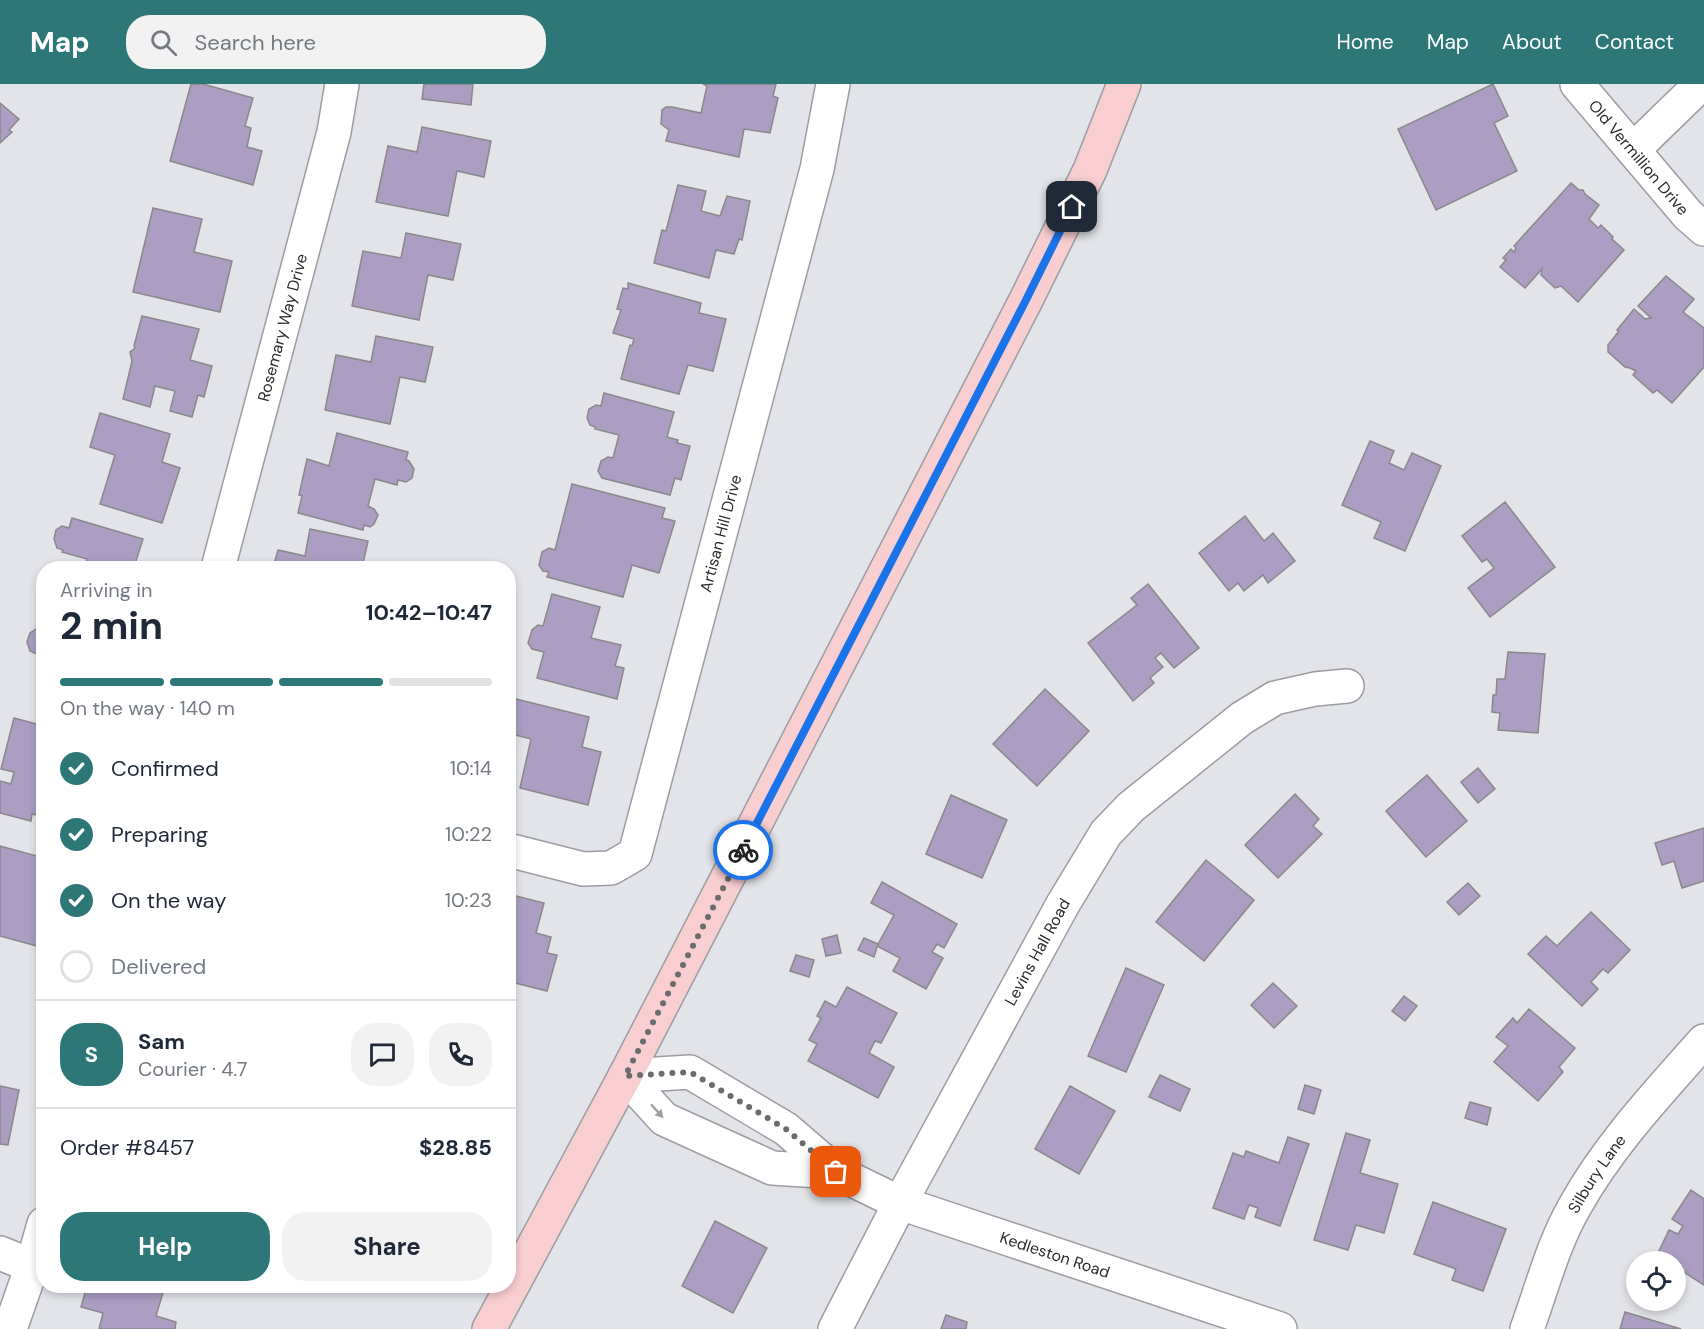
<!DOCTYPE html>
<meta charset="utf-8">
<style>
body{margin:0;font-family:"DM Sans",sans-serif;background:#f2f2f3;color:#1f2937;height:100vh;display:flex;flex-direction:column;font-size:22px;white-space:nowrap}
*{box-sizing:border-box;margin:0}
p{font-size:20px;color:#747a83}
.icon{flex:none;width:33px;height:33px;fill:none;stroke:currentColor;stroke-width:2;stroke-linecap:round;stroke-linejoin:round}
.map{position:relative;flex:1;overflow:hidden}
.sheet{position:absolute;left:36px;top:477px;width:480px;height:732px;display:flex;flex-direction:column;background:#fff;border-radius:24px;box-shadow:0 3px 9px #0003}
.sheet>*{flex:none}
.fabs{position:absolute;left:1626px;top:1167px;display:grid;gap:12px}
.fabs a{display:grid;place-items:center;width:60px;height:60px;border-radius:50%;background:#fff;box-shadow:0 3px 9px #0003;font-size:30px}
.pin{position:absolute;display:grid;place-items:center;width:51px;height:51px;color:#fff;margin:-26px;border-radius:12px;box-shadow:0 3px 9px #0006}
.courier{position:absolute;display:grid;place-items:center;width:60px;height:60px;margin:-30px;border:4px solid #1a73e8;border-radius:50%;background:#fff;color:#222;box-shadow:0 2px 8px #0007}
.head em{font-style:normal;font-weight:700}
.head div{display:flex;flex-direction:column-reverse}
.head{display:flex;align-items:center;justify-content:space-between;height:102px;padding:0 24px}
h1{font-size:39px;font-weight:700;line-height:45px}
.bar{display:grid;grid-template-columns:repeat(4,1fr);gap:9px 6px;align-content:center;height:72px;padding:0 24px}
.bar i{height:8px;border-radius:4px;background:#e0e1e3}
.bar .current{background:#2d7779}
.bar p{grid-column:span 4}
.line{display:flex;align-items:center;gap:15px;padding:0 24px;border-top:2px solid #e0e1e3}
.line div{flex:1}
.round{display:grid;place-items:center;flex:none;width:63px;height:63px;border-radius:24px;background:#f2f2f3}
ol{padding:0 24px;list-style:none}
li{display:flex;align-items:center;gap:18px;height:66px}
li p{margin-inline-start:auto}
li .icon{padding:6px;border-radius:50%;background:#2d7779;color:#fff;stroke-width:4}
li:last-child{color:#747a83}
li i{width:33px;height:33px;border:3px solid #e0e1e3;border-radius:50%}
.primary-button{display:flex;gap:12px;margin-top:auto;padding:12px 24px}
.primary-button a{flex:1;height:69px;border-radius:24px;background:#2d7779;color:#fff;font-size:24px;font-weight:700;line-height:69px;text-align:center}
.primary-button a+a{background:#f2f2f3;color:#1f2937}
header{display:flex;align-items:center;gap:36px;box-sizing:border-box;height:84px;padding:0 30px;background:#2d7779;color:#fff}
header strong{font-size:28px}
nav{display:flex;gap:33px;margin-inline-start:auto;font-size:21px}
.search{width:420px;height:54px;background:#f2f2f3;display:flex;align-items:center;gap:15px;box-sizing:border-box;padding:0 21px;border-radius:24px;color:#747a83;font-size:22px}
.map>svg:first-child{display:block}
.building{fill:#ab9ec2;stroke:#8a888d;stroke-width:1.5}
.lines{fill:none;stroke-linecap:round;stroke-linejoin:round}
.minor-casing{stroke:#9c9da2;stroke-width:36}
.secondary-casing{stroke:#9c9da2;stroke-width:36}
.minor{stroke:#fff;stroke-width:33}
.secondary{stroke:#f9ced1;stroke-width:33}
.oneway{fill:#9fa0a0}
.done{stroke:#6a6c6e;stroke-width:6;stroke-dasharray:0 10.8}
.route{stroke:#1a73e8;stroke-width:8}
.labels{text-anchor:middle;stroke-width:6;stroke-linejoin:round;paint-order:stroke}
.street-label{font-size:16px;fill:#2a2b2c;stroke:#e2e4e9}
</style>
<header>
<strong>Map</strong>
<div class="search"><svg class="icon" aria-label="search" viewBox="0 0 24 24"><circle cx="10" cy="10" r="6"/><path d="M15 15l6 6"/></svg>Search here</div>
<nav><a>Home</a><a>Map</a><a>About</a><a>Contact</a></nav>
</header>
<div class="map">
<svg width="1704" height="1245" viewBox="0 0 1704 1245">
<rect width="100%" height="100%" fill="#e2e4e9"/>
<!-- building -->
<g class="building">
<polygon points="191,0 203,0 253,14 245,42 251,44 247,63 262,67 253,101 170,77"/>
<polygon points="424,0 473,0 471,21 422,15"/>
<polygon points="703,0 776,0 773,12 778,14 770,49 744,45 739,73 666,57 669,46 661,40 662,26 666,23 672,23 701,29 707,2"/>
<polygon points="1493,0 1508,32 1494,39 1517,87 1436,126 1398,45"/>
<polygon points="0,19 19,35 9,46 12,48 0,59"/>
<polygon points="422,43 491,57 484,93 457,87 448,132 376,118 388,62 417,68"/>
<polygon points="1571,99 1579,106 1583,106 1585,110 1599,121 1589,135 1598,144 1601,141 1613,153 1612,155 1624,166 1578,218 1561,202 1555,204 1541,191 1542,185 1525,204 1500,183 1506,176 1503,174 1511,165 1514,168 1516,164 1514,162"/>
<polygon points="678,101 706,107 701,127 720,132 727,112 750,117 742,156 739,155 734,170 716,166 709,194 654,179 662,146 666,147"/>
<polygon points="153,124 202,135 194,168 232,177 220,228 133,208"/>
<polygon points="406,149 461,160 453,196 428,191 419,236 352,222 363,167 401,174"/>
<polygon points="1666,192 1694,215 1683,228 1704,244 1704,283 1672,319 1657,306 1653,309 1633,291 1636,287 1630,284 1625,283 1608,268 1608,261 1619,247 1617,246 1634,225 1645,235 1651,234 1638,222"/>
<polygon points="628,199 701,219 699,229 726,235 713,287 688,281 679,310 621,295 630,261 632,262 634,255 613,249 621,226 617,225 623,204 628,205"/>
<polygon points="142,232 199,245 190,276 212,282 204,313 198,311 192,333 170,327 175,307 155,302 150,323 123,315 132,277 130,268 135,264 134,262"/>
<polygon points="376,252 433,263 425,298 400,293 390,340 325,326 336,271 371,278"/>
<polygon points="604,309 674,328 667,353 678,356 677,359 690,362 681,396 675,394 670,411 602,394 598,387 601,377 608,373 613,374 619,351 595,345 595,343 590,341 587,334 589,325 596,321 601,322"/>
<polygon points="100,329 170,350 162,378 180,384 162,439 100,420 115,371 90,363"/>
<polygon points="337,349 408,368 406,376 409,377 414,385 412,394 406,398 398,396 397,401 375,395 368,422 374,425 378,431 374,440 370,443 364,441 363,446 298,429 302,412 299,411 307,375 329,382"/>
<polygon points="1370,357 1394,367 1389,379 1404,386 1412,369 1441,382 1405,467 1374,454 1381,438 1342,421"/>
<polygon points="572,400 665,424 662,434 675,437 659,489 632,481 623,513 547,493 549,488 543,487 539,481 542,468 549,464 555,466"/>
<polygon points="1505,418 1555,483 1490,533 1468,504 1494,484 1487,475 1482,478 1462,452"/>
<polygon points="1245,432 1264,457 1273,449 1295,477 1268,499 1263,491 1244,507 1238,499 1229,507 1199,469"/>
<polygon points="72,434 143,455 134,483 141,484 84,484 87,475 62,468 63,466 57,464 54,455 56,446 62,442 69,444"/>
<polygon points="310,445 368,457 362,484 273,484 278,466 305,472"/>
<polygon points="1148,500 1199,564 1174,584 1161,569 1155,574 1163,583 1150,594 1154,599 1133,617 1088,559 1137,521 1131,514"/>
<polygon points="552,510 600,523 591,554 621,561 615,582 624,584 617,615 537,594 544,568 532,565 528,559 532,546 538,541 543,542"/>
<polygon points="44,542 44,573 30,567 27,558 30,549 36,545 42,547"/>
<polygon points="1508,568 1545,570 1538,649 1498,646 1500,629 1492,628 1493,611 1496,611 1497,595 1505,595"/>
<polygon points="1045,605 1089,647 1037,702 993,660"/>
<polygon points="516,615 589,633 582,663 601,668 588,721 520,704 531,655 508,649"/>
<polygon points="14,634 44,642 44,733 32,730 31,737 0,729 0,697 11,700 14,688 1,685"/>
<polygon points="1478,684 1495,705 1478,719 1461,698"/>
<polygon points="1427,691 1467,737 1426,773 1386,727"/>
<polygon points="1295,710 1319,735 1313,742 1322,750 1278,794 1245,761"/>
<polygon points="951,711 1007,736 982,794 926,770"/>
<polygon points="1704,744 1704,797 1682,804 1674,777 1662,781 1655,759"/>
<polygon points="0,762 44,774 44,864 0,852"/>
<polygon points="1206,776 1254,816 1204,877 1156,838"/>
<polygon points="882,798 957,840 944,864 937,860 932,868 943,874 926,905 893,887 900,874 877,862 894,831 871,819"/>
<polygon points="1468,799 1480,812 1459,831 1447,818"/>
<polygon points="508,810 544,819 536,849 551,853 547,869 557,871 547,907 511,898 508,908"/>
<polygon points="1591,828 1630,866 1608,889 1603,885 1591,898 1598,905 1582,922 1528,870 1546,852 1557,862"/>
<polygon points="837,851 841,869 826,872 822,855"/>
<polygon points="864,854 878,860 874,873 858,866"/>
<polygon points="796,871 814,876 809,893 790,887"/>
<polygon points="1126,884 1164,901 1126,988 1088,972"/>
<polygon points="1273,899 1297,922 1274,944 1251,921"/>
<polygon points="847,903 897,929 881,959 875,957 869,969 894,983 878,1014 808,977 817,960 809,956 821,934 817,932 825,917 836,923"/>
<polygon points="1404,912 1417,922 1405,937 1392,927"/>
<polygon points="1529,925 1575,964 1559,983 1563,988 1538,1017 1494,978 1508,962 1496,953 1513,934 1517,939"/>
<polygon points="1160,991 1190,1005 1180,1027 1149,1013"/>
<polygon points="1305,1001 1321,1006 1314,1030 1298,1025"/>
<polygon points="0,1002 19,1006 8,1061 0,1060"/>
<polygon points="1070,1002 1115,1027 1079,1090 1035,1065"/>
<polygon points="1470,1018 1491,1024 1487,1041 1465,1034"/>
<polygon points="1346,1049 1370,1056 1360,1089 1398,1100 1384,1149 1356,1141 1348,1166 1314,1156"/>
<polygon points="1288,1053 1309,1060 1280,1142 1255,1133 1258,1124 1249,1121 1244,1135 1213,1124 1233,1069 1244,1073 1246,1067 1279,1079"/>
<polygon points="1691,1106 1704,1115 1704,1201 1676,1183 1676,1178 1667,1178 1657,1171 1669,1146 1678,1150 1683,1142 1672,1135"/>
<polygon points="1433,1118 1506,1145 1483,1207 1452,1196 1456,1185 1414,1170"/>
<polygon points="715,1137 767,1164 733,1229 682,1202"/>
<polygon points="87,1202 165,1202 156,1232 176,1238 175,1245 99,1245 103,1229 81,1223"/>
<polygon points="1625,1228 1681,1245 1620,1245"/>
<polygon points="946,1231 967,1238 966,1245 941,1245"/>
</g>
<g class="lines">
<defs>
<g id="minor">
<path id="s1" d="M1577,0L1688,131L1704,145"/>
<polyline points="1633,66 1701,0"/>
<path id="s2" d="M218,484L334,48L342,0"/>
<path id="s3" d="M508,766L583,785L611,784L635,770L817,85L833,0"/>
<path id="s4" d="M836,1088L772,1084L664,1035L625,992L690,988L786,1045L836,1088L900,1119L1280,1245"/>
<polyline points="0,1169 32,1182"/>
<polyline points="10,1245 32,1182 44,1140"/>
<path id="s5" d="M835,1245L900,1119L1063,820L1106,749L1131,723L1242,634L1275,614L1315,605L1347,602"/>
<path id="s6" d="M1527,1245C1542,1204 1553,1160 1575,1122C1609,1061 1658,1009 1704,957"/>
</g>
<polyline id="secondary" points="489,1245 625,992 1026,216 1090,86 1124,0"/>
</defs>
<!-- minor casing -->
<use href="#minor" class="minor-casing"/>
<!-- secondary casing -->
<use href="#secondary" class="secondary-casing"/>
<!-- minor -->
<use href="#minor" class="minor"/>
<!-- secondary -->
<use href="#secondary" class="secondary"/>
</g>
<!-- one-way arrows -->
<defs><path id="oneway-solid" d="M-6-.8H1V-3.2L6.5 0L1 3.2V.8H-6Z" transform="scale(1.5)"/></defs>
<use class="oneway" href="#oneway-solid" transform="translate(657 1027) rotate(48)"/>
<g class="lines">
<!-- done -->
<polyline class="done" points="743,766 625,992 690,988 786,1045 836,1088"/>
<!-- route -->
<polyline class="route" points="743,766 1026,216 1072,123"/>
</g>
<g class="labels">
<!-- street labels -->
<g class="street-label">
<text dy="6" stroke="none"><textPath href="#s1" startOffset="96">Old Vermillion Drive</textPath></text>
<text dy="6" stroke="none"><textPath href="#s2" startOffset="249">Rosemary Way Drive</textPath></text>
<text dy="6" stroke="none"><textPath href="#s3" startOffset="465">Artisan Hill Drive</textPath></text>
<text dy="6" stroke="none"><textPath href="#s5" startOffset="428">Levins Hall Road</textPath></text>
<text dy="6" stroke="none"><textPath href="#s6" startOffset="171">Silbury Lane</textPath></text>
<text dy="6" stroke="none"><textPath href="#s4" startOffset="718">Kedleston Road</textPath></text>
</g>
</g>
</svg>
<div class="fabs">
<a><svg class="icon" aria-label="locate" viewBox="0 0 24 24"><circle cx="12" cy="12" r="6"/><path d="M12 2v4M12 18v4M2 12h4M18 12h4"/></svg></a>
</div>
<div class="pin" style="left:836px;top:1088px;background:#ea580c"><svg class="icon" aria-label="bag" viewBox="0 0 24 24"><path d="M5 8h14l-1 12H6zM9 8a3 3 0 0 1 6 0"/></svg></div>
<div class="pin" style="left:1072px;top:123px;background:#1f2937"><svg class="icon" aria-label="home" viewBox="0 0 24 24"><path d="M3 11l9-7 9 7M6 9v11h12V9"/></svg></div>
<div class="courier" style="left:743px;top:766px"><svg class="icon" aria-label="bike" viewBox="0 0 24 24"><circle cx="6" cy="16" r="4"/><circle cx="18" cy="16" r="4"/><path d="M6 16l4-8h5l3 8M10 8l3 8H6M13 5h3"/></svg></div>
<section class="sheet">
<div class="head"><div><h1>2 min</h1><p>Arriving in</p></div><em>10:42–10:47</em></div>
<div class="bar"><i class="current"></i><i class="current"></i><i class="current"></i><i></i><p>On the way · 140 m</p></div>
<ol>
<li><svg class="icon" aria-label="check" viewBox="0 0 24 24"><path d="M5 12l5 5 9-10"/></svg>Confirmed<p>10:14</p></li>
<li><svg class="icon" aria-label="check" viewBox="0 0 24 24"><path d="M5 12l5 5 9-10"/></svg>Preparing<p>10:22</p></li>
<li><svg class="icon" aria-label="check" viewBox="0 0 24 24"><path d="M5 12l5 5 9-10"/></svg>On the way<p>10:23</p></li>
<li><i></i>Delivered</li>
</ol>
<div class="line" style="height:108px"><b class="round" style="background:#2d7779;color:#fff">S</b><div><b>Sam</b><p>Courier · 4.7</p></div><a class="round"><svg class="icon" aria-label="chat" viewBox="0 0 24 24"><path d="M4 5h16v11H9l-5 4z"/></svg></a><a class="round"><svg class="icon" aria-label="phone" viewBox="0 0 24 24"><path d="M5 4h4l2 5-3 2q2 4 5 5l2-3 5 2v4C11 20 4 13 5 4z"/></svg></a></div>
<div class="line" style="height:78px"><div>Order #8457</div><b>$28.85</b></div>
<div class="primary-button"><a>Help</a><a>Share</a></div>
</section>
</div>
